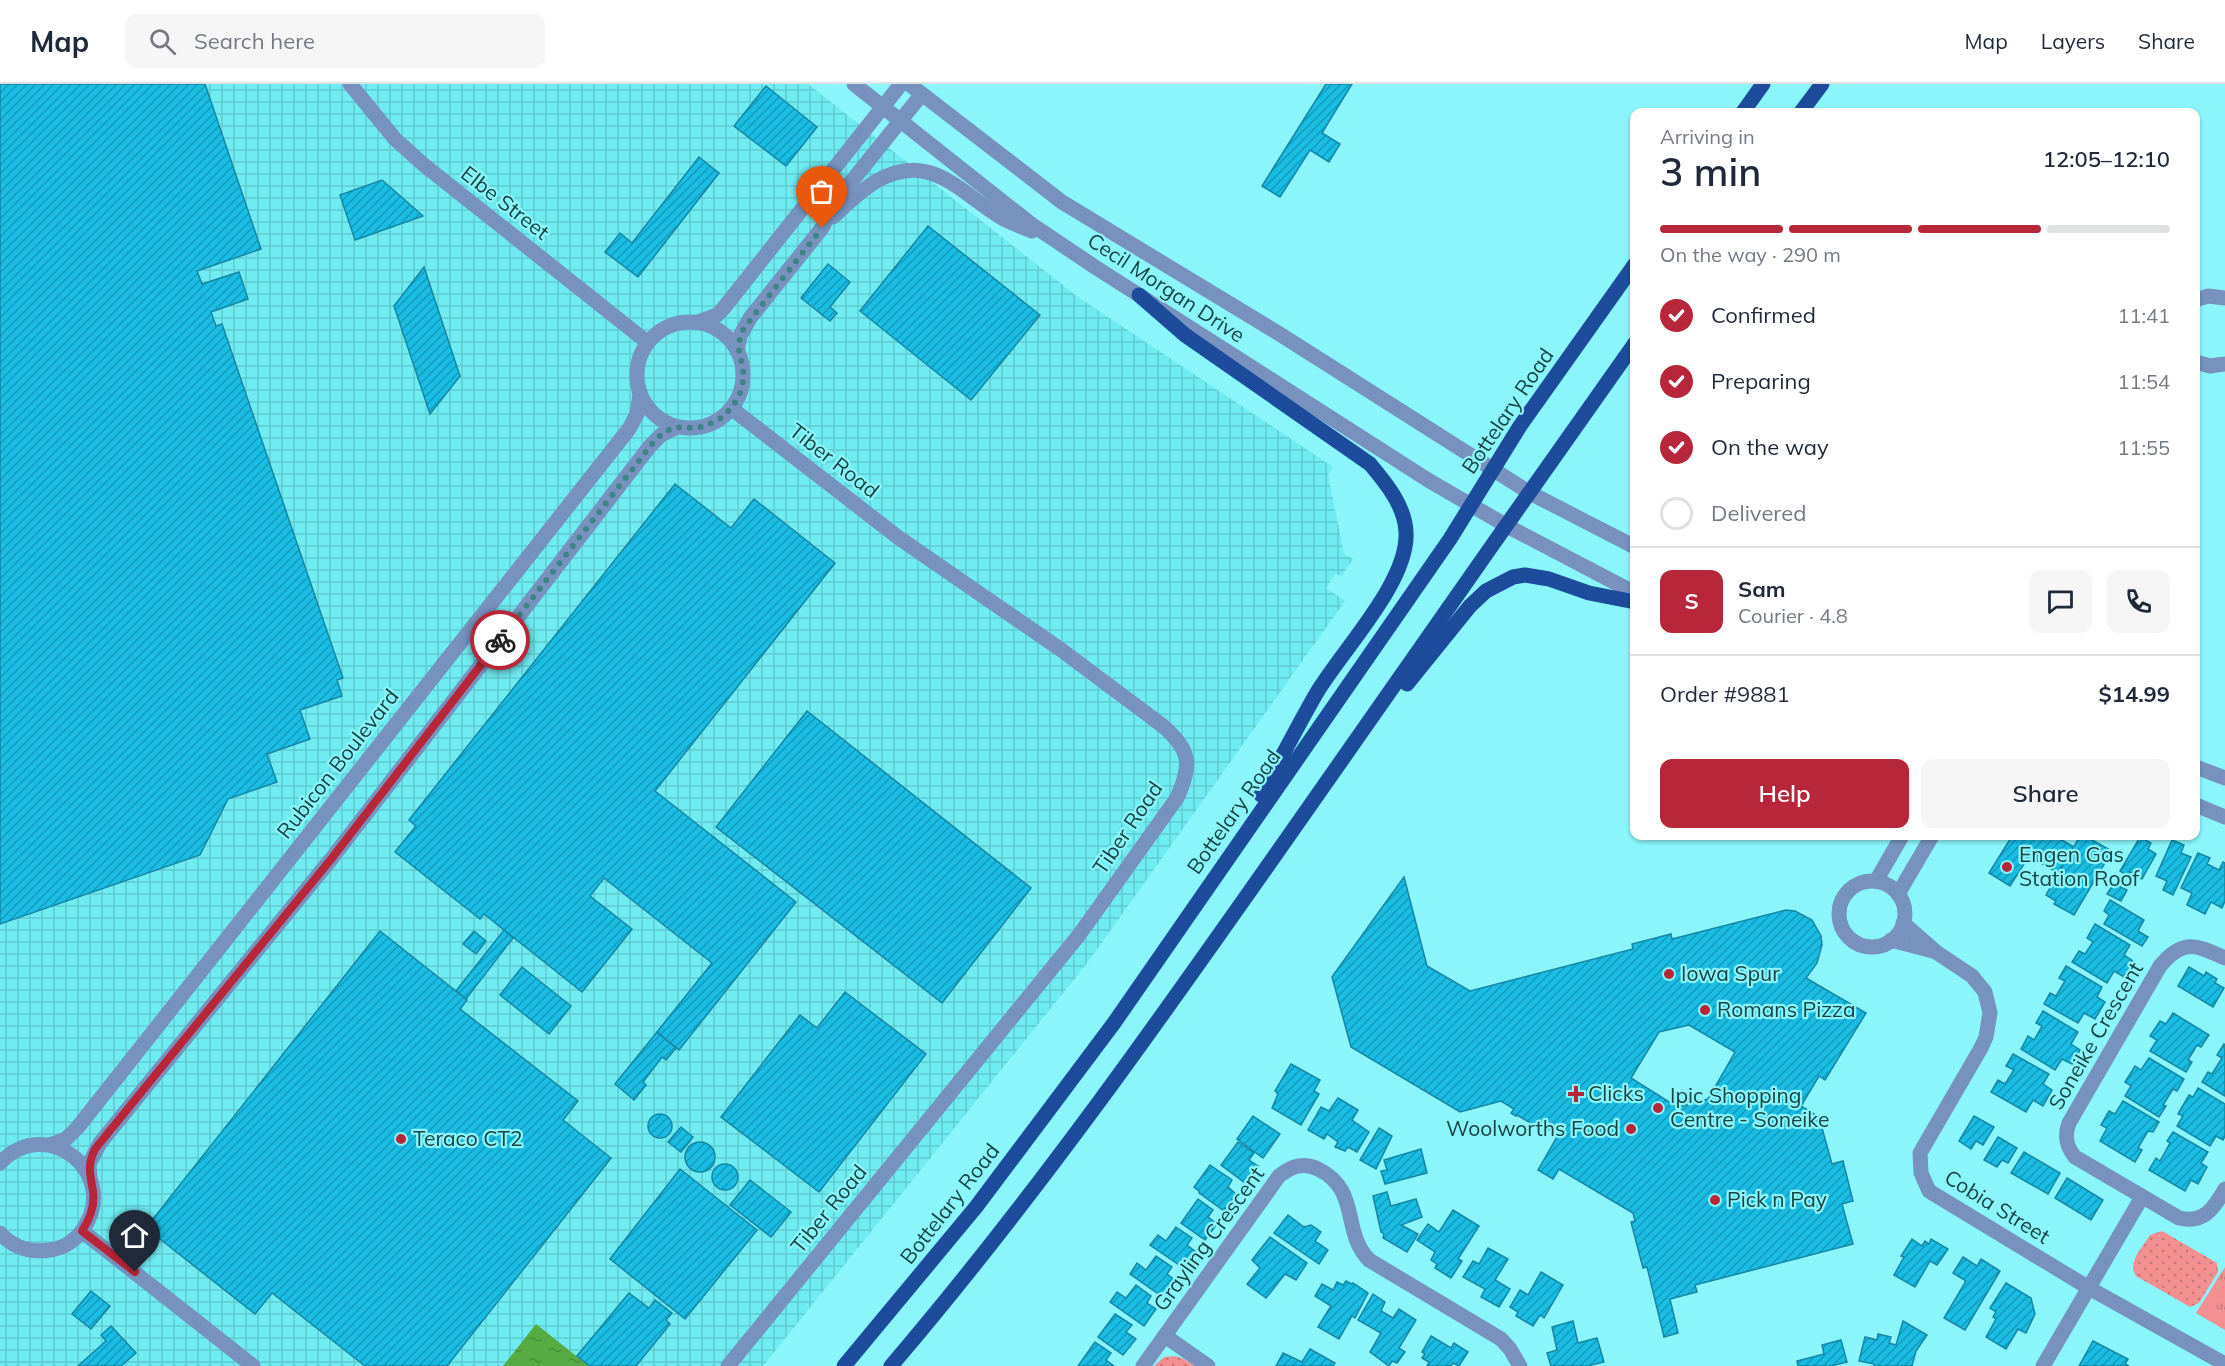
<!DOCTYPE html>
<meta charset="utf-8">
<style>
body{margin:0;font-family:Mulish,sans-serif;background:#f6f6f7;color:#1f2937;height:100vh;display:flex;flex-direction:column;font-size:22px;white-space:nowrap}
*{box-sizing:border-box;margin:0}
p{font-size:20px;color:#747a83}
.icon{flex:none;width:33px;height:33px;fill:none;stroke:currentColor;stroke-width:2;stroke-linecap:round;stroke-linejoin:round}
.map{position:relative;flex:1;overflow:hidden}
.sheet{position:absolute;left:1630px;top:24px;width:570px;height:732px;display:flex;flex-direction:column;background:#fff;border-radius:12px;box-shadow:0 2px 4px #0004}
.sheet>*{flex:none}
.pin{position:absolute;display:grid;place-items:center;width:51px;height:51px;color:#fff;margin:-62px -26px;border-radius:50% 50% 50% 0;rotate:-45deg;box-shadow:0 0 6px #0007}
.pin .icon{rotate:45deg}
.courier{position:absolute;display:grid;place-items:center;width:60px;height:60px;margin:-30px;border:4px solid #b82639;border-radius:50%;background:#fff;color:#222;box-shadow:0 2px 8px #0007}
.summary em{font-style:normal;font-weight:600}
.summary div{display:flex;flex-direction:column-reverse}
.summary{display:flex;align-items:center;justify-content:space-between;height:102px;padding:0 30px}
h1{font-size:39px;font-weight:600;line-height:45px}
.bar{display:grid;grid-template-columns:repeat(4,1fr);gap:9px 6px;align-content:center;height:72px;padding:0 30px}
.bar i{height:8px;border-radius:4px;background:#e0e1e3}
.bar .current{background:#b82639}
.bar p{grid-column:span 4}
.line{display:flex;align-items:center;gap:15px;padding:0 30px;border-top:2px solid #e0e1e3}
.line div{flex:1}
.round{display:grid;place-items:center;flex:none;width:63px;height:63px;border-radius:12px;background:#f6f6f7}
ol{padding:0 30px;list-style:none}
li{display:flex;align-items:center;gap:18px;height:66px}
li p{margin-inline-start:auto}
li .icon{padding:6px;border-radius:50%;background:#b82639;color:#fff;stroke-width:4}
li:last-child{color:#747a83}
li i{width:33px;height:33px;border:3px solid #e0e1e3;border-radius:50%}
.button{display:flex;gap:12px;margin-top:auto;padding:12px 30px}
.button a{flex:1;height:69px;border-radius:12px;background:#b82639;color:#fff;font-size:24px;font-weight:600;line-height:69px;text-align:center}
.button a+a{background:#f6f6f7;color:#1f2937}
header{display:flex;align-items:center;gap:36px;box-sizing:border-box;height:84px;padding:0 30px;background:#fff;border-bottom:2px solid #e0e1e3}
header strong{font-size:28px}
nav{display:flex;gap:33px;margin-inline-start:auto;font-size:21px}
.search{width:420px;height:54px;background:#f6f6f7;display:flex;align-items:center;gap:15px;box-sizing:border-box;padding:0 21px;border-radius:12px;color:#747a83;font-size:22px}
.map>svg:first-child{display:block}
.industrial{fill:url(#industrial-grid)}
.grass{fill:url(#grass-tufts)}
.park{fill:url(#park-dots)}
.water{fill:url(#water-ripples)}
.building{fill:url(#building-hatch);stroke:#1587a3;stroke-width:1.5;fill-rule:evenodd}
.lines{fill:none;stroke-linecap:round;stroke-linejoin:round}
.minor{stroke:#7792bf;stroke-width:15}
.major{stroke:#1c4c9b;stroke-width:15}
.done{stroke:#3e8386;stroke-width:6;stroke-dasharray:0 10.8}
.route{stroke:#b82639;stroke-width:8}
.poi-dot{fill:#b82639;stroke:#8af6fc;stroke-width:2}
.labels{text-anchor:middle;stroke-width:4.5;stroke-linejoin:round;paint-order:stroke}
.street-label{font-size:21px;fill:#154547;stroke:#8af6fc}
.poi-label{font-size:21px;fill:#154547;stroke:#8af6fc;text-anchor:start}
</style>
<header>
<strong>Map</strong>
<div class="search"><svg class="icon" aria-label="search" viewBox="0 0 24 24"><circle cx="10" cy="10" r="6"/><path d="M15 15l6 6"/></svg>Search here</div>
<nav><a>Map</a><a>Layers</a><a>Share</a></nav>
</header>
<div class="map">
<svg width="2225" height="1282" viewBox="0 0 2225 1282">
<defs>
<pattern id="industrial-grid" width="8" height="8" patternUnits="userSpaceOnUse" patternTransform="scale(1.5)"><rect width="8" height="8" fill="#6febf2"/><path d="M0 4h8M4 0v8" fill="none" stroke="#5fcbd1"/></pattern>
<pattern id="grass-tufts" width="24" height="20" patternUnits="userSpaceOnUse" patternTransform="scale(1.5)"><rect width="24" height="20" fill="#f49091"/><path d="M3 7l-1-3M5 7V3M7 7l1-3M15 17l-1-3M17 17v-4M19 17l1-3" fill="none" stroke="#c47778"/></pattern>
<pattern id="park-dots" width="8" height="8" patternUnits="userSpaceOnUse" patternTransform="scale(1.5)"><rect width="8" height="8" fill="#f49091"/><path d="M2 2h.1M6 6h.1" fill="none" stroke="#c47778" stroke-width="1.8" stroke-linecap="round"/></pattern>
<pattern id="water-ripples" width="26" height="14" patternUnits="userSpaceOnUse" patternTransform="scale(1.5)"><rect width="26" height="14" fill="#56ab43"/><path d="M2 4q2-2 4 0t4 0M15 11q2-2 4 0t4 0" fill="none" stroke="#468d3a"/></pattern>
<pattern id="building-hatch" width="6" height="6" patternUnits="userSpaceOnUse" patternTransform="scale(1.5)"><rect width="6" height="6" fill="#19bce3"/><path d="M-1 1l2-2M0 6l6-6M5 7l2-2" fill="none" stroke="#159bba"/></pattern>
</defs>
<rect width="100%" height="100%" fill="#8af6fc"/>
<!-- industrial -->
<polygon class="industrial" points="0,0 808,0 1078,213 1333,383 1328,391 1344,470 1353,475 1341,493 1336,489 1326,504 1345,517 1088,878 763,1282 0,1282"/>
<!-- grass -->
<polygon class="grass" points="2225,1183 2225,1246 2196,1229"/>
<!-- park -->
<g class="park">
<path d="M2162,1147L2217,1179L2218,1188L2199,1219L2190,1223L2136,1192C2127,1178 2142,1164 2150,1151Z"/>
<polygon points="1175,1272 1184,1275 1195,1282 1154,1282 1164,1273"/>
</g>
<!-- water -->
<polygon class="water" points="536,1240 589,1282 503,1282"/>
<!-- building -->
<g class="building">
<polygon points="0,0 205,0 261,165 197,187 202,200 239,188 248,215 211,228 216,242 222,240 343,594 337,596 342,612 300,626 310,655 267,670 277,698 228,715 200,771 0,840"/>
<polygon points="1326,0 1352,0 1322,49 1340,60 1329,78 1310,66 1280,113 1262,102"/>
<polygon points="766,2 817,43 786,82 734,42"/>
<polygon points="699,73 719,89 638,193 605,168 620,149 632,159"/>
<polygon points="382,96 423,132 355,156 340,111"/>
<polygon points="928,142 1040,231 971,316 860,227"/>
<polygon points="828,180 850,198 830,223 837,229 830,237 801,214"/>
<polygon points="424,183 460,292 430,330 394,222"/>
<polygon points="675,400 731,444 754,415 835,479 655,707 796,818 679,966 657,948 712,879 604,794 590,812 632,845 582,908 484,830 480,835 395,768 416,742 409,736"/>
<polygon points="807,627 1031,804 942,919 716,743"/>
<polygon points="2012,752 2055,752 2074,763 2058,789 2029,772 2010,802 1989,789"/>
<polygon points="2080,752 2085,752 2112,767 2074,831 2054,820 2056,817 2046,811"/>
<polygon points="2140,753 2151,759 2148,765 2156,770 2142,795 2130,788 2128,792 2120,787"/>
<polygon points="2172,756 2184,761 2181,769 2191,773 2173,811 2163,806 2167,797 2156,792"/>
<polygon points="2198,769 2210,774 2207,780 2219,786 2223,778 2225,779 2225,817 2222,824 2211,818 2205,830 2187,821 2192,809 2181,804"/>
<path d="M1404,793L1427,882L1470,907L1633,865L1632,860L1671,850L1672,855L1786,826L1795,827L1812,836L1821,852L1822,861L1817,879L1806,894L1866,929L1825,996L1819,992L1801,1022L1819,1033L1832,1080L1843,1077L1853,1117L1842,1120L1853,1160L1695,1201L1697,1208L1670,1215L1678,1249L1664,1253L1647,1183L1643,1184L1631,1138L1635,1137L1633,1129L1559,1085L1553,1095L1538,1086L1558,1051L1536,1038L1534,1041L1517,1031L1516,1032L1511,1029L1514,1025L1501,1017L1460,1028L1351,963L1332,893ZM1689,941L1735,968L1708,1015L1677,1023L1631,994L1659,948Z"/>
<polygon points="2114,799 2127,806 2121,817 2107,810"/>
<polygon points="2110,816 2144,836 2138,847 2148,853 2142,862 2104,840 2109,831 2104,827"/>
<polygon points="2095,840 2130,861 2124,871 2133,877 2124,893 2114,887 2107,899 2072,878 2079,867 2085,870 2093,858 2087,854"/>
<polygon points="504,846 513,854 466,915 456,907"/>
<polygon points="380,847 467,916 460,925 578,1017 563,1036 611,1074 447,1282 365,1282 272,1209 255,1230 146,1144"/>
<polygon points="474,847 486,857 476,870 463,860"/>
<polygon points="2066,882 2102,903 2097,913 2105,918 2095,935 2084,929 2078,939 2044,920 2050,909 2056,912 2065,897 2059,894"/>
<polygon points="522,883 571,922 549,950 500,911"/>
<polygon points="2189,883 2204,892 2206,888 2217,895 2215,899 2224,904 2213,923 2178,902"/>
<polygon points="845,908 926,970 819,1108 721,1033 800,931 817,944"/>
<polygon points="2043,927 2078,948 2071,960 2080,966 2072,980 2062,975 2055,986 2021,965 2028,952 2034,956 2042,942 2036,939"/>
<polygon points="2173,929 2209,951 2201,963 2197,961 2188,976 2192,978 2186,988 2150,967 2157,956 2150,952 2160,937 2166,940"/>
<polygon points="657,948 676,964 666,976 662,973 643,998 646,1001 634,1016 615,1000"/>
<polygon points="2224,960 2225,961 2225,1012 2202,998 2208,988 2212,990 2222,974 2217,971"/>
<polygon points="2013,970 2049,990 2043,1000 2052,1006 2043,1022 2033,1016 2026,1028 1991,1008 1998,996 2005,1000 2014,986 2006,982"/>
<polygon points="2149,974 2184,995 2177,1007 2173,1005 2163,1021 2166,1022 2159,1033 2125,1012 2131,1002 2125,998 2135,982 2141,986"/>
<polygon points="1291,980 1320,996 1314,1007 1319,1010 1301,1041 1272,1024 1278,1010 1275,1007"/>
<polygon points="2198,1004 2225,1020 2225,1052 2223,1056 2216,1052 2210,1062 2177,1042 2183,1032 2178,1030 2189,1011 2193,1013"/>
<polygon points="1338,1014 1358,1026 1352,1036 1369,1048 1357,1068 1348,1063 1345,1067 1335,1063 1338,1058 1327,1050 1324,1055 1308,1046 1321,1023 1329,1027"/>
<polygon points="2123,1017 2159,1038 2153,1048 2148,1047 2138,1064 2142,1066 2135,1078 2100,1057 2107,1044 2101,1041 2109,1027 2115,1030"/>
<circle cx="660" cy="1042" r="12"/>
<polygon points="1253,1032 1280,1050 1263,1074 1237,1055"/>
<polygon points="1974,1032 1994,1043 1983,1061 1976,1057 1971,1065 1959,1057"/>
<polygon points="681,1043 693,1053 681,1068 668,1058"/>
<polygon points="1379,1044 1392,1052 1376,1085 1360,1076"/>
<polygon points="2173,1048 2208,1068 2201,1079 2207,1083 2198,1100 2191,1096 2185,1107 2149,1086 2156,1074 2160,1077 2170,1059 2167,1057"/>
<polygon points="1998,1053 2017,1064 2008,1079 2002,1076 1997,1083 1984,1076"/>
<circle cx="700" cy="1073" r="15"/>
<polygon points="1238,1058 1254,1069 1249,1076 1258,1082 1245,1099 1221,1081"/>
<polygon points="1421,1065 1427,1089 1385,1100 1381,1087 1387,1086 1384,1076"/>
<polygon points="2024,1068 2060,1089 2048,1110 2011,1089"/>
<circle cx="725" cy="1093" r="13"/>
<polygon points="1210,1081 1232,1096 1228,1103 1236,1110 1224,1127 1199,1109 1200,1108 1194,1103"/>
<polygon points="680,1085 757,1146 685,1235 610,1175"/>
<polygon points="2067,1094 2103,1116 2091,1136 2055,1114"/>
<polygon points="750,1096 791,1128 771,1153 730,1121"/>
<polygon points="1387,1108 1391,1122 1416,1115 1422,1133 1401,1141 1418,1150 1407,1168 1383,1154 1384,1150 1381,1148 1373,1112"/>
<polygon points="1198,1115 1213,1126 1208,1133 1217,1140 1205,1156 1181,1139"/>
<polygon points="1453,1126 1479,1142 1458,1175 1462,1177 1451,1194 1435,1184 1437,1180 1431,1176 1435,1168 1417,1156 1428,1140 1439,1148"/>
<polygon points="1288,1131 1304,1143 1311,1141 1321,1148 1315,1157 1328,1166 1319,1180 1274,1149"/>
<polygon points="1176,1143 1192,1154 1187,1161 1196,1168 1185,1185 1150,1161 1158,1151 1166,1157"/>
<polygon points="1270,1153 1307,1179 1296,1196 1285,1190 1266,1214 1247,1200 1260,1184 1252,1176"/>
<polygon points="1912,1155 1922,1162 1925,1157 1929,1160 1931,1155 1948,1165 1937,1181 1930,1177 1915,1203 1894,1191 1904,1173 1901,1172"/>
<polygon points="1488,1164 1508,1175 1495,1196 1510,1205 1499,1223 1481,1213 1485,1205 1463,1193 1473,1177 1479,1180"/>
<polygon points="1156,1172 1172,1183 1167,1190 1176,1197 1164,1214 1130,1190 1137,1179 1146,1186"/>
<polygon points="1963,1173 1977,1182 1981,1175 2000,1187 1965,1246 1944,1234 1966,1197 1953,1189"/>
<polygon points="1541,1188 1563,1201 1544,1234 1540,1231 1533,1242 1516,1232 1518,1228 1510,1223 1520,1206 1528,1211"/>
<polygon points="1346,1197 1352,1200 1353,1199 1368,1209 1355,1234 1352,1232 1339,1255 1318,1243 1331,1222 1315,1212 1322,1200 1333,1206 1337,1198 1343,1201"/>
<polygon points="2006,1199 2031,1214 2035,1230 2026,1249 2018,1245 2006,1265 1986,1253 1996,1235 1993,1233 1996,1228 1990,1224"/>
<polygon points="1136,1201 1151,1212 1147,1219 1156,1225 1144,1242 1110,1218 1117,1208 1126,1214"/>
<polygon points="91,1207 110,1222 91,1245 72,1230"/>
<polygon points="629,1209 649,1224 655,1216 672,1229 666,1236 670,1240 636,1282 590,1282 577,1272"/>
<polygon points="1373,1210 1385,1218 1381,1227 1393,1234 1399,1225 1416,1236 1399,1264 1405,1268 1397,1279 1392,1277 1389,1282 1370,1268 1381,1249 1358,1236"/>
<polygon points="1115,1230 1132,1241 1126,1248 1136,1255 1123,1271 1098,1253"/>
<polygon points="1573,1237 1578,1259 1597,1254 1604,1278 1587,1282 1551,1282 1547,1269 1557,1266 1552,1243"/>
<polygon points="1903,1237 1927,1251 1916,1267 1912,1282 1874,1282 1874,1280 1859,1277 1865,1253 1877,1256 1878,1250 1891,1253 1889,1259 1896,1261"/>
<polygon points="111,1242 136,1269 121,1282 78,1282 106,1257 101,1251"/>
<polygon points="1431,1252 1451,1264 1454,1259 1468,1268 1459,1282 1453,1279 1451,1282 1427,1282 1429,1278 1422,1274 1425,1270 1422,1268"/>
<polygon points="1841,1256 1847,1278 1831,1282 1798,1282 1797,1277 1824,1270 1822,1261"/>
<polygon points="2093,1257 2128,1275 2125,1280 2129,1282 2079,1282"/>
<polygon points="1095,1258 1111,1269 1106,1276 1114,1282 1078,1282"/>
<polygon points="1310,1265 1335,1279 1333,1282 1276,1282 1283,1269 1302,1278"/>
</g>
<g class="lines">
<!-- minor -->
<g class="minor">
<polyline points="350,0 395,55 424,81 647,258"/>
<polyline points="854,0 1031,140 1095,183 1428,396 1507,442 1635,509"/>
<polyline points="909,0 1062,118 1278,249 1530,409 1635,463"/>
<path d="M833,133C846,121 859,108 875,98C930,65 960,109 1002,134C1011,139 1022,143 1032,147"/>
<polyline points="2196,216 2208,212 2225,214"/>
<circle cx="690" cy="291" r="53"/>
<polyline points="698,238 717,231 723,225 901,0"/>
<polyline points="737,267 740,252 750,234 822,144 835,118 922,10"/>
<polyline points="2196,278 2210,282 2225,280"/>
<polyline points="2196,683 2225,694"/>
<polyline points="2196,721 2225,733"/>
<polyline points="1876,797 1902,752"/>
<circle cx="1872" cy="830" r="33"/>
<polyline points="1898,810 1932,752"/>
<polyline points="1903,839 1936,868 1972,892 1985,908 1990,929 1986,953 1981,964 1920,1069 1921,1089 1929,1107 2089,1204 2225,1280"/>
<polyline points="1891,856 1933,867"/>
<path d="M2225,874C2196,861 2183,854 2160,882L2069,1039C2064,1052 2066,1062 2075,1073L2179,1134C2204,1140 2214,1124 2225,1105"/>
<polyline points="50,1061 66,1055 78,1043 629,345 637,330 640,310"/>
<path d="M0,1079C46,1030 120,1088 84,1144C76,1156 64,1164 50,1166C30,1169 13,1163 0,1149"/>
<polyline points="90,1094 89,1080 100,1059 332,774 650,362 661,351 677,343"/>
<polyline points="82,1147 253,1282"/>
<polyline points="1165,1252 1208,1282"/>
<path d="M728,1282L1079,851L1177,714C1192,680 1191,667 1163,642L1060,565L899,454L731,324"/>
<path d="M1143,1282L1279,1092C1292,1082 1303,1078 1318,1085C1361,1106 1341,1147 1369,1176L1501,1255L1510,1265L1520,1282"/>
<polyline points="2043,1282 2142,1113"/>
</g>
<!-- major -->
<g class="major">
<polyline points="1743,28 1763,0"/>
<polyline points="1801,28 1822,0"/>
<path d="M1139,211L1185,251L1370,380C1386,399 1405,422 1406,448C1409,498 1342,566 1316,610C1297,643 1280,677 1261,711"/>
<polyline points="1407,600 1470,522 1486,507 1513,493 1525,491 1549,495 1589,509 1635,518"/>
<polyline points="844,1282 976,1123 1114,939 1450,455 1520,342 1635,180"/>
<path d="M891,1282C1037,1111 1166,927 1295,743C1408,581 1521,420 1635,259"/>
</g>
</g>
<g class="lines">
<!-- done -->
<path class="done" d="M500,556L655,356C661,351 667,346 674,344C680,342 686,344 693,344C716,343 737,324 742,302C748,277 731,270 744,244L822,144"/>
<!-- route -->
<path class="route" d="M135,1188L82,1147C90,1135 95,1121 93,1107C90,1090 87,1081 95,1065L332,774L500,556"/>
</g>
<!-- markers -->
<g class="poi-dot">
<circle cx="2007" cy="783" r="6"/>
<circle cx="1669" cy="890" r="6"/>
<circle cx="1705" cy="926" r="6"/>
<path d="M1573 1001h6v6h6v6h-6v6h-6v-6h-6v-6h6z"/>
<circle cx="1658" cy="1024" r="6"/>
<circle cx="1631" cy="1045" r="6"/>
<circle cx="401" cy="1055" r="6"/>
<circle cx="1715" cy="1116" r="6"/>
</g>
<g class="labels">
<!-- street labels -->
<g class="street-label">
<text transform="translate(505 119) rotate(38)" y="7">Elbe Street</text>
<text transform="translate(1166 204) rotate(33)" y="7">Cecil Morgan Drive</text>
<text transform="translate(1508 327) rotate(-56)" y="7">Bottelary Road</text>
<text transform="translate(834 377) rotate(38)" y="7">Tiber Road</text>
<text transform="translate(338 680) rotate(-52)" y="7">Rubicon Boulevard</text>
<text transform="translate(1234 728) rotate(-55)" y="7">Bottelary Road</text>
<text transform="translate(1128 744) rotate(-56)" y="7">Tiber Road</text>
<text transform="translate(2096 952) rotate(-60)" y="7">Soneike Crescent</text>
<text transform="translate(950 1120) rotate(-52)" y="7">Bottelary Road</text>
<text transform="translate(1997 1123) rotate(32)" y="7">Cobia Street</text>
<text transform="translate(829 1125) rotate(-51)" y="7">Tiber Road</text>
<text transform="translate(1209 1155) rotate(-54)" y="7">Grayling Crescent</text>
</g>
<!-- poi labels -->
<g class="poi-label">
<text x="2019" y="778">Engen Gas<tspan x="2019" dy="24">Station Roof</tspan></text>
<text x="1681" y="897">Iowa Spur</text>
<text x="1717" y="933">Romans Pizza</text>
<text x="1588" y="1017">Clicks</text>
<text x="1670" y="1019">Ipic Shopping<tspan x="1670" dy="24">Centre - Soneike</tspan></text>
<text x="1619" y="1052" text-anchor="end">Woolworths Food</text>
<text x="413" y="1062">Teraco CT2</text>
<text x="1727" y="1123">Pick n Pay</text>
</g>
</g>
</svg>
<div class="pin" style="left:822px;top:144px;background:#ea580c"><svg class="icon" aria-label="bag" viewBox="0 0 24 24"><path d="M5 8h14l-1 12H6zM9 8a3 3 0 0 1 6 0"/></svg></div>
<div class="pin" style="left:135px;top:1188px;background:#1f2937"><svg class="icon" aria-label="home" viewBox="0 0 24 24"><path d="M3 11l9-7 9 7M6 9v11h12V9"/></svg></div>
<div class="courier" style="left:500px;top:556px"><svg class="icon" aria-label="bike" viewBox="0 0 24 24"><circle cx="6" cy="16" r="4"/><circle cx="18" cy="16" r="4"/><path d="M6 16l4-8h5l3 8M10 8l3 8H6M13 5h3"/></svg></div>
<section class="sheet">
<div class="summary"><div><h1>3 min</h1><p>Arriving in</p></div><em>12:05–12:10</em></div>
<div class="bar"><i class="current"></i><i class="current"></i><i class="current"></i><i></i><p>On the way · 290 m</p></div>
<ol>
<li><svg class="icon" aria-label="check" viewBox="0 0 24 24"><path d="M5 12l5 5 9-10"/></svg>Confirmed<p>11:41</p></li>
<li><svg class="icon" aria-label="check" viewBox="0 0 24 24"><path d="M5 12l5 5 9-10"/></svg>Preparing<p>11:54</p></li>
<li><svg class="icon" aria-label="check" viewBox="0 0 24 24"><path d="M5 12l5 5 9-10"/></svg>On the way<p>11:55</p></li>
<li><i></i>Delivered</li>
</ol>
<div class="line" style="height:108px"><b class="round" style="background:#b82639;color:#fff">S</b><div><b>Sam</b><p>Courier · 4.8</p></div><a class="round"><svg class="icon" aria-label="chat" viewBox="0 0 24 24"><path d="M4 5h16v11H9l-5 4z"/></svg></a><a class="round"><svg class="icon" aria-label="phone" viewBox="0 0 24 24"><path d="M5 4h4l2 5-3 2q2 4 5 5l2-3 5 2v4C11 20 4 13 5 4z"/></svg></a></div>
<div class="line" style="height:78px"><div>Order #9881</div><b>$14.99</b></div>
<div class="button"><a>Help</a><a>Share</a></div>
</section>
</div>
